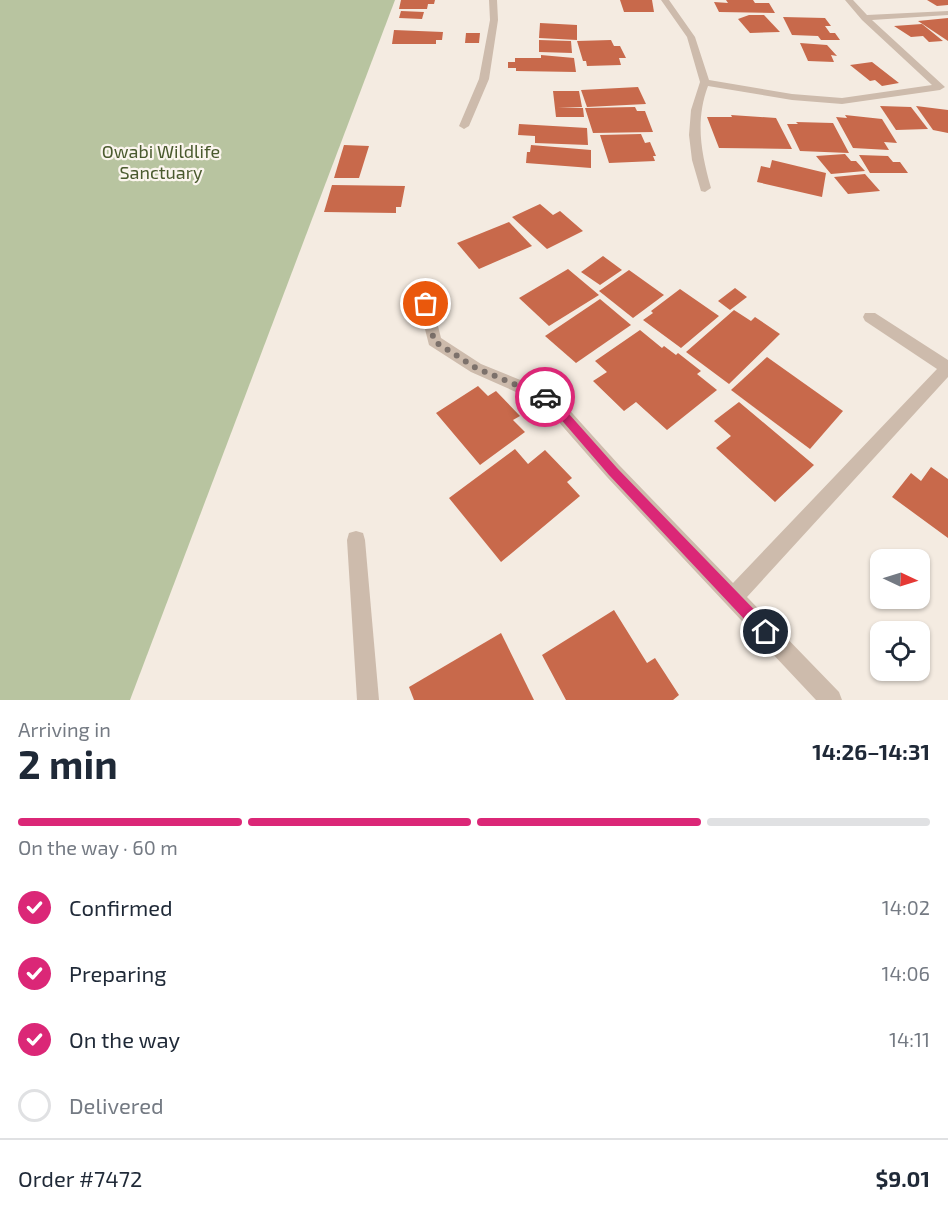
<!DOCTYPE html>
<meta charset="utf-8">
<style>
body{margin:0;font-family:"Exo 2",sans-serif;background:#f2f2f3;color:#1f2937;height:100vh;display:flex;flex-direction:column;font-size:22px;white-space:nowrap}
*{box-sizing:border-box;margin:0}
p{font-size:20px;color:#747a83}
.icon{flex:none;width:33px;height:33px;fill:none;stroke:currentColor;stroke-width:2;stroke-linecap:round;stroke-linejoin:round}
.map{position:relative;height:700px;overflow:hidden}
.drawer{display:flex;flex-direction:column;background:#fff;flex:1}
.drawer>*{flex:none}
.needle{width:39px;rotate:94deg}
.controls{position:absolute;left:870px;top:549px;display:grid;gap:12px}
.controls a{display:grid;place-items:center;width:60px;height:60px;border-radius:12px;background:#fff;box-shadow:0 2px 4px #0004;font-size:30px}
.pin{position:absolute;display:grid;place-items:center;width:51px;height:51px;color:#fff;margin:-26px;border:3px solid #fff;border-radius:50%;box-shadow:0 2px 6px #0007}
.courier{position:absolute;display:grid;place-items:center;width:60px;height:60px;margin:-30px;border:4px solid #db2777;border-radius:50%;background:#fff;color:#222;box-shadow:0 2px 8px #0007}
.headline em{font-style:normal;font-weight:700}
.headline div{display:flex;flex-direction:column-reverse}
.headline{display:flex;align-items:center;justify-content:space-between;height:102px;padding:0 18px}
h1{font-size:39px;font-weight:700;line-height:45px}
.bar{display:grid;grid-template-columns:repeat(4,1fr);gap:9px 6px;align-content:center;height:72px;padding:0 18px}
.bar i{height:8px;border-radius:4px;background:#e0e1e3}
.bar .on{background:#db2777}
.bar p{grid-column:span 4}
.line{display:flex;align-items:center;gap:15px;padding:0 18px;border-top:2px solid #e0e1e3}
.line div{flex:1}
ol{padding:0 18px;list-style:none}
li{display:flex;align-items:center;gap:18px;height:66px}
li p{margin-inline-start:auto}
li .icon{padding:6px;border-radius:50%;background:#db2777;color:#fff;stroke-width:4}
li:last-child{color:#747a83}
li i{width:33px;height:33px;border:3px solid #e0e1e3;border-radius:50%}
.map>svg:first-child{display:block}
.green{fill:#b8c4a0}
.building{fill:#c8694b}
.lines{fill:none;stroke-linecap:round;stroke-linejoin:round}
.street{fill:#cdbbac;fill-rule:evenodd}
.route{fill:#db2777}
.done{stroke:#7c716b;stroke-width:6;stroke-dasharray:0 10.8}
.labels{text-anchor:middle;stroke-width:4.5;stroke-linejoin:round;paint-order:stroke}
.far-park-label{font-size:18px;fill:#4a5a2e;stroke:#fbf5ee}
</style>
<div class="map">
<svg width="948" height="700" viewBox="0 0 948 700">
<rect width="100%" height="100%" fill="#f4ebe1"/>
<!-- green -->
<polygon class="green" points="0,0 395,0 130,700 0,700"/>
<!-- building -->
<g class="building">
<polygon points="401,0 435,0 434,4 428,4 427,9 399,9"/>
<polygon points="620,0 652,0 654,12 624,12"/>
<polygon points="726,0 753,0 755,3 769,3 775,13 719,12 714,2 728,3"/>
<polygon points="927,0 948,0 948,5 937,6"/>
<polygon points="401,11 424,12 422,19 399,18"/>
<polygon points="764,15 780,32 750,33 738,19 749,15"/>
<polygon points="783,17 825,18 831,26 825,26 830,33 835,33 840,40 821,40 818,36 792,35"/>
<polygon points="948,18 948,41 918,21"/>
<polygon points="540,23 577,25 577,40 539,38"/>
<polygon points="922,24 943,41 929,42 923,36 911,37 894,26"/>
<polygon points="394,30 443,32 442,40 436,40 436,44 392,44"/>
<polygon points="466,33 480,33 479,43 465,43"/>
<polygon points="539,40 571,41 572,53 539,52"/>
<polygon points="611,40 614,46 620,46 626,58 619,58 621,65 587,66 586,61 583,61 577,41"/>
<polygon points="800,43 827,45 837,56 831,55 834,62 808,61"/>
<polygon points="541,55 574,58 576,72 516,71 516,68 508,68 508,62 515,62 515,58 541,58"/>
<polygon points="872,62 899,83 882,86 875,80 870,81 850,65"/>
<polygon points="638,87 646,104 587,107 581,90"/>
<polygon points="553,91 579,91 582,107 558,107 583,108 584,117 556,117"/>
<polygon points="880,106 911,107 928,129 896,130"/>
<polygon points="916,106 948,110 948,133 933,130"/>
<polygon points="635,107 637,111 645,111 653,132 593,133 585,108"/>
<polygon points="731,115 776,118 792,149 719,148 707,117 732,117"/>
<polygon points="845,115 882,119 897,143 884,142 889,150 853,148 836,117 847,118"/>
<polygon points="796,122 833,123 849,153 800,151 787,124 798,124"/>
<polygon points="519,124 587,128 588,145 535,143 535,136 518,135"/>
<polygon points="641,134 645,143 650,142 656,156 653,156 655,161 609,163 600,135"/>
<polygon points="344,145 369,146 359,178 334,178"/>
<polygon points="531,145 591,150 591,168 526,163 527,152 530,152"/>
<polygon points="845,154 851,161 856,161 865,171 831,174 816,156"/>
<polygon points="859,155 888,156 893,162 900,162 908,173 870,173"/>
<polygon points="772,160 826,173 822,197 757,182 761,166 770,168"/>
<polygon points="865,174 880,191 848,194 834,177"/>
<polygon points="332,185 405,186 401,207 396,207 396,213 324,212"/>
<polygon points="540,204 553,215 560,211 583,231 547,249 512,217"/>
<polygon points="509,222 532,246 479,269 457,243"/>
<polygon points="603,256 622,270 600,285 581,272"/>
<polygon points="568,269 599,295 549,326 519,298"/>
<polygon points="629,270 664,295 633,318 599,291"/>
<polygon points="735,288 747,297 730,310 718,301"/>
<polygon points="680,289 719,316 681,348 643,320 653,313 651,311"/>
<polygon points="600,299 631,325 576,363 545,336"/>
<polygon points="734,310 751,321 755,317 780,334 729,384 686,352"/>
<polygon points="640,330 662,348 664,346 676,355 678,353 701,371 697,374 717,390 667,430 636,402 624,411 593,381 607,372 595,361"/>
<polygon points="767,357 843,411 810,449 731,390"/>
<polygon points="478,386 488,396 496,391 520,416 513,420 525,432 480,465 436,413"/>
<polygon points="739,402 814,465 775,502 716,448 731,436 714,421"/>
<polygon points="515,449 528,464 545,450 572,478 567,482 580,496 501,562 449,498"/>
<polygon points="931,467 948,479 948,538 892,497 911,473 921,481"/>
<polygon points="614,610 647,663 655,658 679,695 673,700 566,700 542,655"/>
<polygon points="501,633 534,700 414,700 409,687"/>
</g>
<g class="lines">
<!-- street -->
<g class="street">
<polygon points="489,0 497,0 498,20 489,79 469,126 464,129 459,126 479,79 490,20"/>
<path d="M661,0H669L695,37L709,80L792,94L842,98L932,85L862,20L845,0H853L867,15L948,11V15L872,20L945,87L940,90L842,104L792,100L708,86C695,121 701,152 711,188L705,192L701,191L692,160L689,135L691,110L700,82L687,37Z"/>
<polygon points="421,281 428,286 441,338 481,364 555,394 619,465 733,583 937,369 865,321 863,317 865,313 875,313 948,360 948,377 747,597 839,692 842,700 816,700 607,477 543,404 471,372 429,345 414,286"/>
<polygon points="356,531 363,533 365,540 379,700 357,700 347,540 349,533"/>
</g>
</g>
<!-- route -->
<polygon class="route" points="545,392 553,396 617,468 771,627 773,632 771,637 766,639 761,637 609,475 546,402 541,400 541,394"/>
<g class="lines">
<!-- done -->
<polyline class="done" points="426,304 434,341 476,368 545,397"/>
</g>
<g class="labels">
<!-- far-park labels -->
<g class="far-park-label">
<text x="161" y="158">Owabi Wildlife<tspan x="161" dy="21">Sanctuary</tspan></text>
</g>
</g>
</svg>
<div class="controls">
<a><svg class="needle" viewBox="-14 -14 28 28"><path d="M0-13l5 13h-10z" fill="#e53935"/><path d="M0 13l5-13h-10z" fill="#747a83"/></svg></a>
<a><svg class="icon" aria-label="locate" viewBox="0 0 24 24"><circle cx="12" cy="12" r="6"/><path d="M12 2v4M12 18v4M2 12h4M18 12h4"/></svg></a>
</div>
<div class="pin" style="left:426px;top:304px;background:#ea580c"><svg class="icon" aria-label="bag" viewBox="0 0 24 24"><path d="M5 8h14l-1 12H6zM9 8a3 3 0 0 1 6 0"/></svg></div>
<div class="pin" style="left:766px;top:632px;background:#1f2937"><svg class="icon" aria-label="home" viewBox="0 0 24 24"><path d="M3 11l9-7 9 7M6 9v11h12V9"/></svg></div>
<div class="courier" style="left:545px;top:397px"><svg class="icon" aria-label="car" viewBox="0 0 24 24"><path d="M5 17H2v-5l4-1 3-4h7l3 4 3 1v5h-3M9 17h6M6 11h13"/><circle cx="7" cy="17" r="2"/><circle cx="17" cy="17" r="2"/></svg></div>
</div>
<section class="drawer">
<div class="headline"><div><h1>2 min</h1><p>Arriving in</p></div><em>14:26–14:31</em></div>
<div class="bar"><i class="on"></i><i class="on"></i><i class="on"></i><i></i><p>On the way · 60 m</p></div>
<ol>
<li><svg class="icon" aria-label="check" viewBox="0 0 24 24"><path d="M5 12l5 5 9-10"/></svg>Confirmed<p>14:02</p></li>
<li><svg class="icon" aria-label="check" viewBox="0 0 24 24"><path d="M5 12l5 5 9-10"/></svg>Preparing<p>14:06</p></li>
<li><svg class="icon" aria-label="check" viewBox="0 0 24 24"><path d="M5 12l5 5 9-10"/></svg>On the way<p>14:11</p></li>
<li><i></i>Delivered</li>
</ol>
<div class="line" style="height:78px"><div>Order #7472</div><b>$9.01</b></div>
</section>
